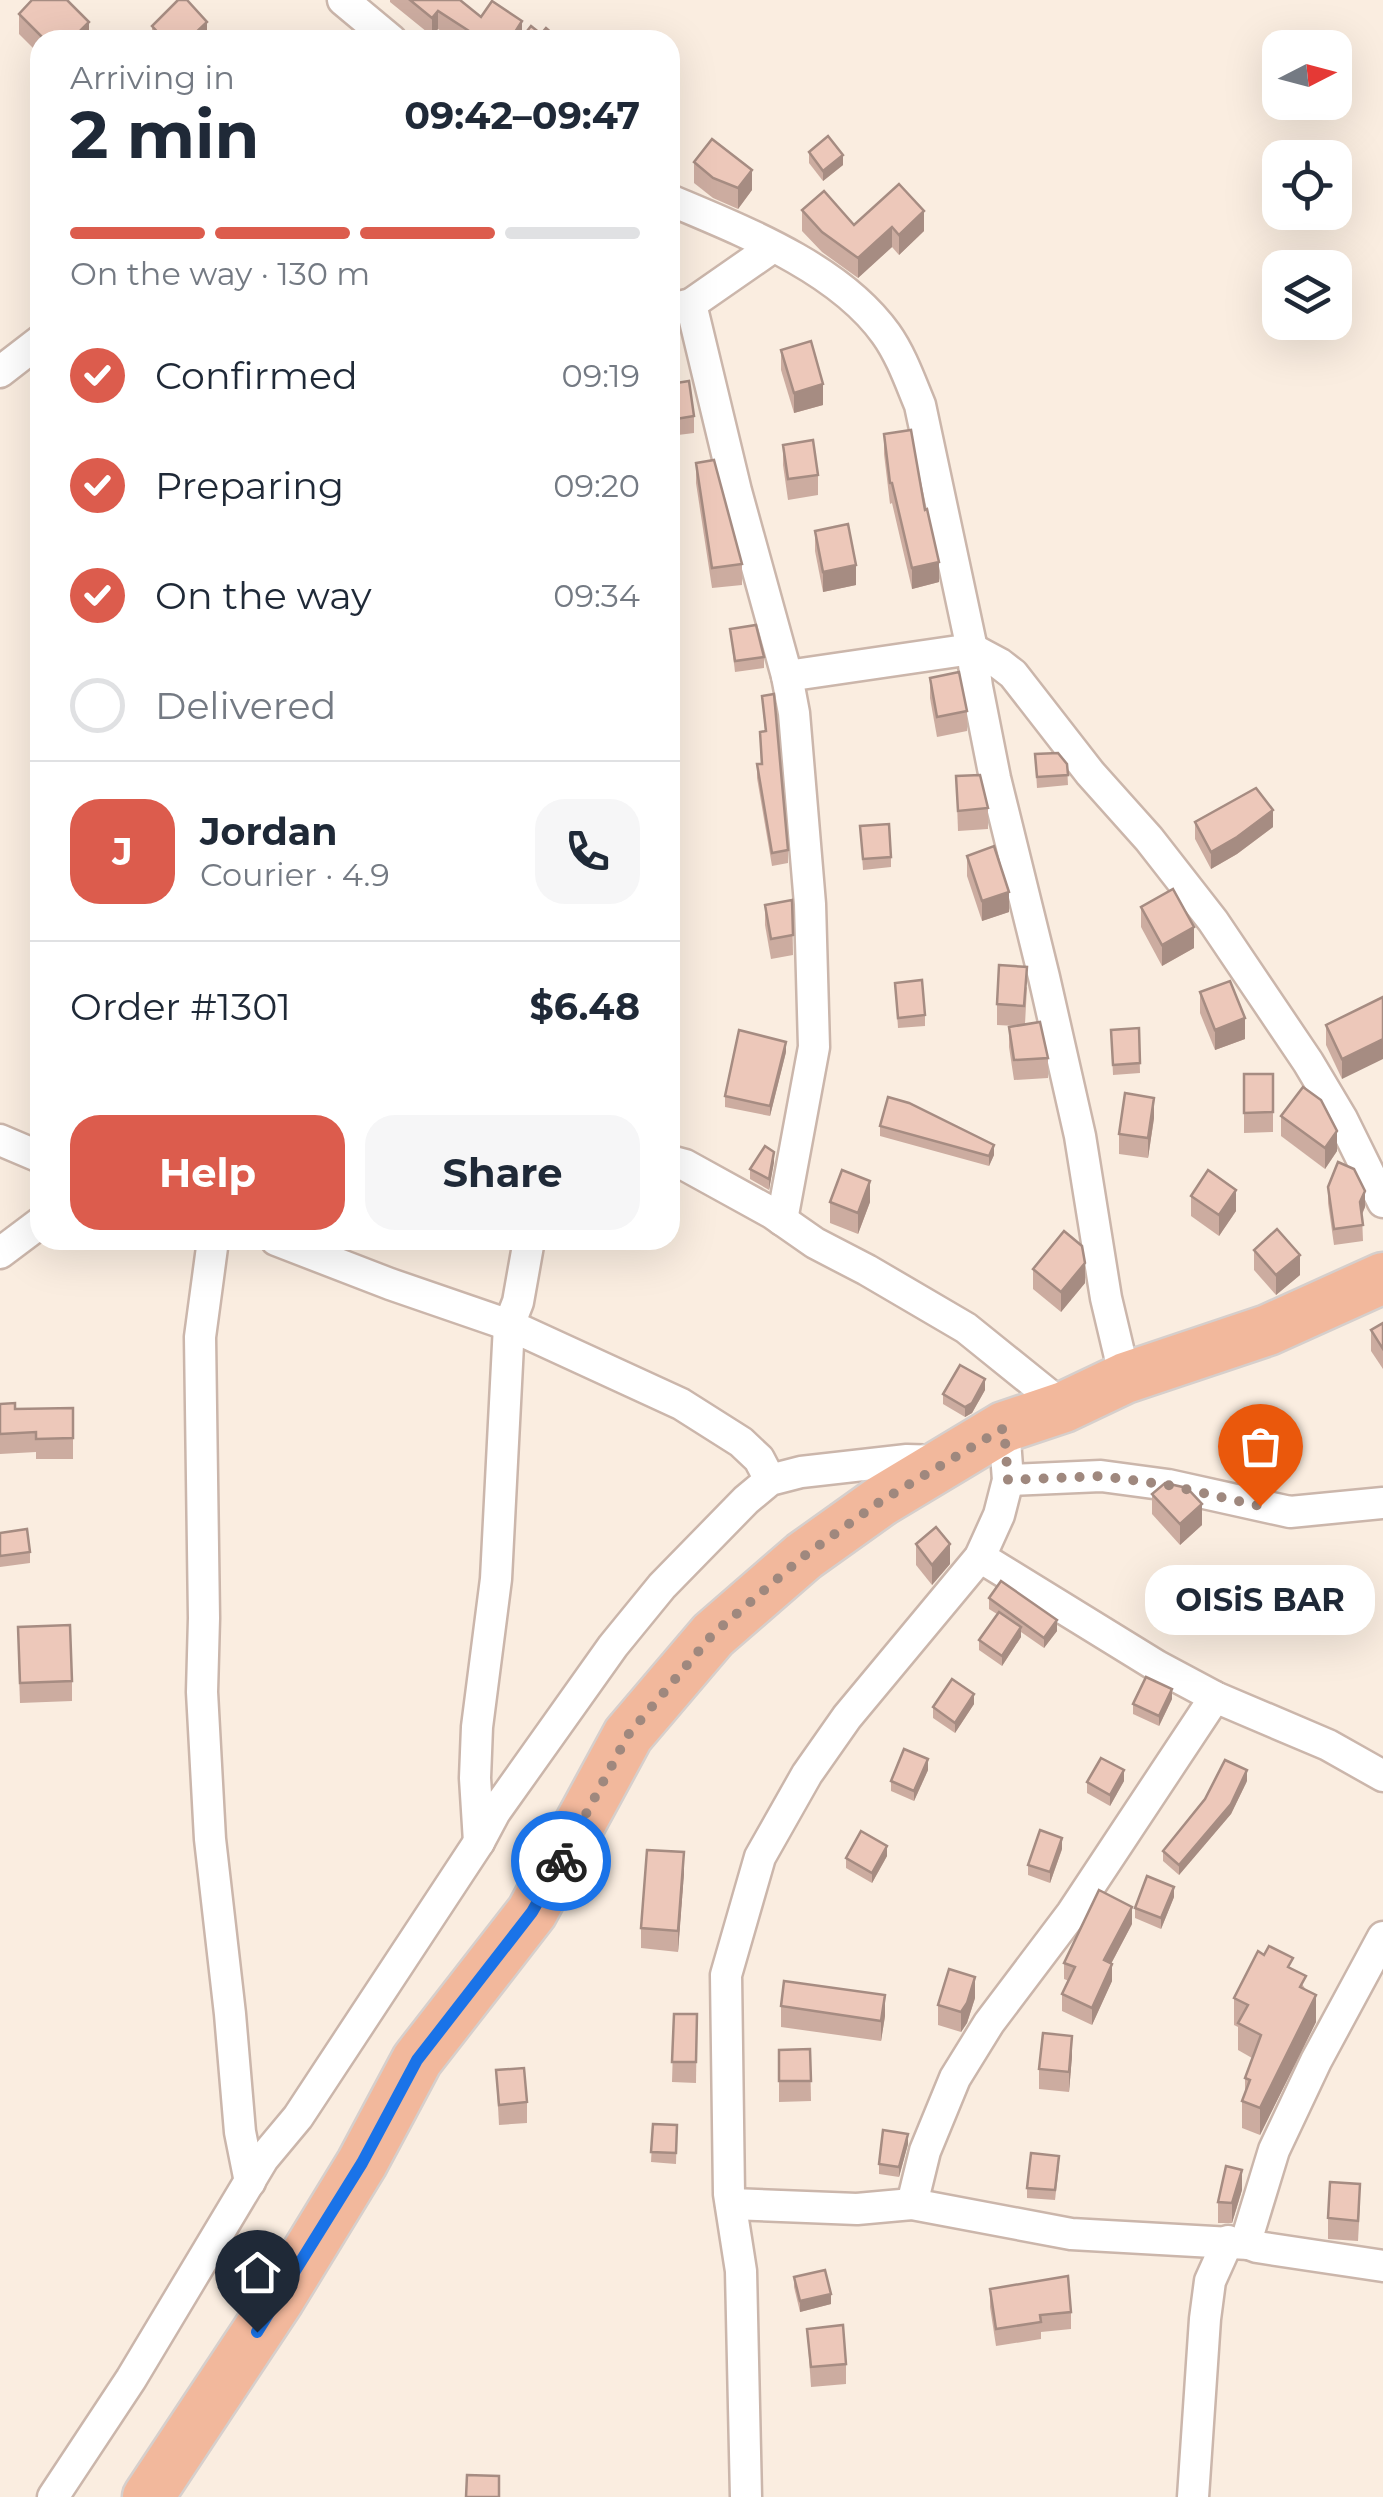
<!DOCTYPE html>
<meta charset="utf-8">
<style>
body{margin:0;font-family:Montserrat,sans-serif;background:#f6f6f7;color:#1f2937;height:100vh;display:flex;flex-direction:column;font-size:38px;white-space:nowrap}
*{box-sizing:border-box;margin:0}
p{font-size:32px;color:#747a83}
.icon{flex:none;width:55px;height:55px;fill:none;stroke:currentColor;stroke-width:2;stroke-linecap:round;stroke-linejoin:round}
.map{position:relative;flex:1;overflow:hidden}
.details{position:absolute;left:30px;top:30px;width:650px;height:1220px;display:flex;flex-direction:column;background:#fff;border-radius:30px;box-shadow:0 10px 40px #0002}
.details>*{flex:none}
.needle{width:65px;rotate:84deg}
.buttons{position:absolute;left:1262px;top:30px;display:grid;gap:20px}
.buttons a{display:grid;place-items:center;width:90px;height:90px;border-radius:20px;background:#fff;box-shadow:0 10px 40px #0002;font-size:50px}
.pin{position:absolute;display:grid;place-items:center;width:85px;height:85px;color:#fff;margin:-102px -42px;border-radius:50% 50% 50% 0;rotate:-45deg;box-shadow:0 0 10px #0007}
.pin .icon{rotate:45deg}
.courier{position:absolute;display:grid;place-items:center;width:100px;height:100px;margin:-50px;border:8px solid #1a73e8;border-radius:50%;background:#fff;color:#222;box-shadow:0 2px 12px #0007}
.bubble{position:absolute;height:70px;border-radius:30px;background:#fff;box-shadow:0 10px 40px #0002;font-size:32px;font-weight:700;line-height:70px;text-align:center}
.summary em{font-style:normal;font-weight:700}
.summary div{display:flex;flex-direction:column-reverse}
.summary{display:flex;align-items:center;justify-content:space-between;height:170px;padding:0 40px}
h1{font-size:65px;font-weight:700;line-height:75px}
.bar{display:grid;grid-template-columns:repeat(4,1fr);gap:15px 10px;align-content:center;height:120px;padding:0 40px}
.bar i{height:12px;border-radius:8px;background:#e0e1e3}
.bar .selected{background:#dc5c4d}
.bar p{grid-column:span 4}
.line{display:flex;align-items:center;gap:25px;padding:0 40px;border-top:2px solid #e0e1e3}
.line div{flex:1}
.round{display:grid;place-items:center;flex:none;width:105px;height:105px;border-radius:30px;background:#f6f6f7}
ol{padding:0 40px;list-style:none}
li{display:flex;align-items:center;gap:30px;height:110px}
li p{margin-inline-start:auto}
li .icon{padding:10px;border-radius:50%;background:#dc5c4d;color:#fff;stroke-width:4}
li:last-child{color:#747a83}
li i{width:55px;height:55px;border:5px solid #e0e1e3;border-radius:50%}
.action{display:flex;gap:20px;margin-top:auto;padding:20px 40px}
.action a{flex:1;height:115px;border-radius:30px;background:#dc5c4d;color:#fff;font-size:40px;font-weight:700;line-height:115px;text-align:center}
.action a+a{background:#f6f6f7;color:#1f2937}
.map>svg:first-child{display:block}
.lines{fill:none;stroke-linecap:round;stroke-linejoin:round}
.minor-casing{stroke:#cbb6ab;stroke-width:35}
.trunk-casing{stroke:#d6cfcc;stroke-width:55}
.minor{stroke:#fff;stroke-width:30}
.trunk{stroke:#f2b89c;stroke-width:50}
.wall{fill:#ccaca0}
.shaded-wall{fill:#a68c82}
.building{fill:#edc8ba;stroke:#a68c82;stroke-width:2.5}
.done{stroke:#9f887e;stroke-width:10;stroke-dasharray:0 18}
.route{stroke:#1a73e8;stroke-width:12}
</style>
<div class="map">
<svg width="1383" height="2497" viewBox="0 0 1383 2497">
<rect width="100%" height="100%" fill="#faede0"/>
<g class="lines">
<defs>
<g id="minor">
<polyline points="343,0 391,40"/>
<path d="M670,200C743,231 839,268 886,334C901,355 910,381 920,405L972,649L977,687L995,778L1044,977L1080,1136L1106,1298L1125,1378"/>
<polyline points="691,304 736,491 787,676 794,713 810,904 814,1047 782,1220"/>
<polyline points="670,309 691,304 773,247"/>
<polyline points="0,372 40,341"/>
<polyline points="787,676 972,649 1000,664 1013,674 1090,773 1149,839 1213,921 1308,1062 1342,1119 1383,1202"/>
<polyline points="0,1140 40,1157"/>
<polyline points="670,1161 685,1165 772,1213 815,1243 867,1270 966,1328 1064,1407"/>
<polyline points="213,1240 200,1337 204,1618 202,1692 210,1839 230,2014 240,2132 250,2182"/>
<polyline points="276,1240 390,1284 509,1325 681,1404 741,1442 759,1459 770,1480"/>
<polyline points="0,1253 40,1223"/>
<polyline points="1008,1480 1101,1476 1168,1485 1290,1512 1383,1503"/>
<polyline points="980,1557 1157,1666 1215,1697 1328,1745 1383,1776"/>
<polyline points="479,1842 475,1778 477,1727 496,1579 509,1325 518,1302 529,1240"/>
<polyline points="1383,1937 1316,2061 1274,2150 1248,2235 1249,2244 1257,2247 1383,2266"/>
<polyline points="731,2204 857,2209 912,2204 1071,2234 1249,2244"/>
<polyline points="912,2204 925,2151 955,2078 989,2023 1072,1913 1215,1697"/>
<polyline points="53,2497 131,2379 263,2159 298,2117 479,1842 495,1812 613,1646 662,1586 746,1500 770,1480 801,1472 907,1460 940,1461"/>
<polyline points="746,2497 741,2271 729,2194 726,1975 760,1857 807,1774 847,1717 980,1557 999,1515 1008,1480 1004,1427"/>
<polyline points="1193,2497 1205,2319 1210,2281 1228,2241"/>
</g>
<polyline id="trunk" points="148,2497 279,2299 362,2163 417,2060 532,1912 628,1735 713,1635 804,1556 881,1501 1004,1427 1064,1407 1125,1378 1268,1330 1383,1278"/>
</defs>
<!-- minor casing -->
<use href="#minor" class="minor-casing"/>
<!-- trunk casing -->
<use href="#trunk" class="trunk-casing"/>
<!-- minor -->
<use href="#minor" class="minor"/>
<!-- trunk -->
<use href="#trunk" class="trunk"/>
</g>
<!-- wall -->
<g class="wall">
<polygon points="390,0 460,0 481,17 522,37 541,34 560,40 456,40 438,29 432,36 390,2"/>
<polygon points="19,14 89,40 40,40 40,55 19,34"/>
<polygon points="152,26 207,40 152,40"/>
<polygon points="809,152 843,165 823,181 809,163"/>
<polygon points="694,162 752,190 738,209 713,198 694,183"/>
<polygon points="899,184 924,231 899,255 892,247 858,278 822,252 802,231 802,210 854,225"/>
<polygon points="781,350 823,405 794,413 781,370"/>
<polygon points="670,384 694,416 694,433 670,436"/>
<polygon points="884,434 939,582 912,589 892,503 890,504 884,454"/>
<polygon points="783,445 818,475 818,495 788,500 783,465"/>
<polygon points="696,463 742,564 742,585 712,588 696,483"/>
<polygon points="815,531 856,585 823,592 815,551"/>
<polygon points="730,629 764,657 764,668 735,672"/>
<polygon points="930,678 967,711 967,731 937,737 930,698"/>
<polygon points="762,696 788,850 788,863 772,866 757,778 757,764 761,764 760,732 765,731"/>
<polygon points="1035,754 1067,764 1068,785 1037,788"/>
<polygon points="956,776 988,808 988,829 958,831"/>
<polygon points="1195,822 1273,827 1237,854 1211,869 1195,839"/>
<polygon points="860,826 891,857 891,867 863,870"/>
<polygon points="967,856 1009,912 982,921 967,876"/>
<polygon points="792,900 793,955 771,959 765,925 765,905"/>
<polygon points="1141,907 1194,948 1162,966 1141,927"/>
<polygon points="895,983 925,1015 925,1026 898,1028"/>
<polygon points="1027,987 1025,1024 1048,1058 1048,1078 1014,1080 1009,1047 1009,1027 1016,1026 997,1025 997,1004"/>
<polygon points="37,988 40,988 40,1044 37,1018"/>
<polygon points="1200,992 1245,1039 1215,1050 1200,1013"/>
<polygon points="1383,997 1342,1079 1326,1045 1326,1025"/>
<polygon points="1139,1028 1140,1073 1113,1075 1111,1030"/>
<polygon points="786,1052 770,1116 725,1107 725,1096"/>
<polygon points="1244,1074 1273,1074 1273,1132 1244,1133"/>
<polygon points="1281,1116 1337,1151 1325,1169 1281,1136"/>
<polygon points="1154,1118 1148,1158 1119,1154 1119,1134"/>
<polygon points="880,1126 994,1155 989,1166 880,1136"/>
<polygon points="774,1162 769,1190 750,1179 750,1169"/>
<polygon points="1328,1187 1365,1207 1362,1215 1363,1241 1334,1245 1328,1203"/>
<polygon points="1191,1196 1236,1211 1219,1236 1191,1216"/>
<polygon points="830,1202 870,1202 858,1234 830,1223"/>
<polygon points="1254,1250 1300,1275 1276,1295 1254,1270"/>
<polygon points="1033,1269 1085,1283 1061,1312 1033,1289"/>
<polygon points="1383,1323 1383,1369 1371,1351 1371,1330"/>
<polygon points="985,1390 972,1413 965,1417 943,1404 943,1394"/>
<polygon points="0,1404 15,1409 73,1408 73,1459 36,1459 36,1452 0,1454"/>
<polygon points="1152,1494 1202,1525 1180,1545 1152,1514"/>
<polygon points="0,1533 30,1552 30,1563 0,1567"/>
<polygon points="916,1544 950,1564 932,1585 916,1565"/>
<polygon points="989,1598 1057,1631 1044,1648 1021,1632 1021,1637 1002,1666 979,1650 979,1640 997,1614 989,1609"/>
<polygon points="18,1648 72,1681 72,1701 20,1703"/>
<polygon points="1172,1699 1159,1726 1133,1714 1133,1704"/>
<polygon points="974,1704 955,1733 933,1718 933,1707"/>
<polygon points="928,1770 914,1801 891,1791 891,1781"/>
<polygon points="1124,1781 1110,1806 1087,1793 1087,1782"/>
<polygon points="1247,1781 1231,1814 1179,1875 1163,1861 1163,1851"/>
<polygon points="1062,1849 1050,1883 1028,1875 1028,1865"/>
<polygon points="887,1856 872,1883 846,1868 846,1858"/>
<polygon points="684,1873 678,1952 641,1948 641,1928"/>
<polygon points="1174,1897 1161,1929 1135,1918 1135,1908"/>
<polygon points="1132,1924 1111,1964 1112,1981 1092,2025 1062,2011 1062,1994 1069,1981 1064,1979 1064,1963"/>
<polygon points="1293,1970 1306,1990 1316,2022 1260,2135 1242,2128 1242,2101 1245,2095 1245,2078 1252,2058 1238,2050 1238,2027 1234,2025 1234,1998"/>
<polygon points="975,1998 967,2023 961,2032 938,2025 938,2005"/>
<polygon points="781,2006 885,2016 881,2041 781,2027"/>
<polygon points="674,2014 697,2014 696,2083 672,2082"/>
<polygon points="810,2049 811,2101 779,2102 779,2050"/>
<polygon points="1072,2056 1069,2092 1039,2089 1039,2069"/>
<polygon points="496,2070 527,2102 527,2123 499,2125"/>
<polygon points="653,2124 677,2125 676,2164 651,2162"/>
<polygon points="908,2144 899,2177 879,2174 879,2164"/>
<polygon points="1059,2166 1055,2200 1027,2198 1027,2188"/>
<polygon points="1242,2190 1232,2223 1218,2223 1218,2202"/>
<polygon points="1360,2205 1358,2241 1328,2239 1328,2218"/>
<polygon points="794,2277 831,2304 800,2312 794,2287"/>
<polygon points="990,2289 1071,2312 1071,2329 1041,2332 1041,2339 996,2346 990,2307"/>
<polygon points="807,2329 846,2364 846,2384 811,2387"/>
</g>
<!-- shaded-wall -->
<g class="shaded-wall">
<polygon points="438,11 438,29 432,36 432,18"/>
<polygon points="522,21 522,39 521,40 510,40"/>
<polygon points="89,22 89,40 71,40"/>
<polygon points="207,22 207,40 188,40"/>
<polygon points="673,128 673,146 670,150 670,132"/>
<polygon points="843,155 843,165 823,181 823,171"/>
<polygon points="752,170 752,190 738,209 738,188"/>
<polygon points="924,211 924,231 899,255 899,235"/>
<polygon points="892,227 892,247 858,278 858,258"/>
<polygon points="823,384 823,405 794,413 794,393"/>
<polygon points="939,562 939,582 912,589 912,568"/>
<polygon points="856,565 856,585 823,592 823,572"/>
<polygon points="1273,810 1273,827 1237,854 1211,869 1211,852"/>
<polygon points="1009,892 1009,912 982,921 982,901"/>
<polygon points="1194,927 1194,948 1162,966 1162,945"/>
<polygon points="1245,1018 1245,1039 1215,1050 1215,1030"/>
<polygon points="1383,1039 1383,1059 1342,1079 1342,1059"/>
<polygon points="786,1042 786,1052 770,1116 770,1106"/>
<polygon points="1154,1098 1154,1118 1148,1158 1148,1138"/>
<polygon points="1337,1131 1337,1151 1325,1169 1325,1148"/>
<polygon points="994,1145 994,1155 989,1166 989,1156"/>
<polygon points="774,1152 774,1162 769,1190 769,1179"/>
<polygon points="870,1181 870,1202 858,1234 858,1213"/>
<polygon points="1236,1190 1236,1211 1219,1236 1219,1215"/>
<polygon points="1365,1191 1365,1207 1360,1218 1360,1202"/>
<polygon points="1300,1255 1300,1275 1276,1295 1276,1275"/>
<polygon points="1085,1263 1085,1283 1061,1312 1061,1292"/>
<polygon points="985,1379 985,1390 972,1413 965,1417 965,1407"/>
<polygon points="1202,1504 1202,1525 1180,1545 1180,1524"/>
<polygon points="950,1544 950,1564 932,1585 932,1565"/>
<polygon points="1057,1620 1057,1631 1044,1648 1044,1638"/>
<polygon points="1021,1627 1021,1637 1002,1666 1002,1656"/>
<polygon points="1172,1689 1172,1699 1159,1726 1159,1716"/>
<polygon points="974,1694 974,1704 955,1733 955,1723"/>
<polygon points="928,1759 928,1770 914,1801 914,1791"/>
<polygon points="1124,1770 1124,1781 1110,1806 1110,1795"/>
<polygon points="1247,1770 1247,1781 1231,1814 1179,1875 1179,1865"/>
<polygon points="1062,1838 1062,1849 1050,1883 1050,1872"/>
<polygon points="887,1846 887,1856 872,1883 872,1873"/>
<polygon points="684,1852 684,1873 678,1952 678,1931"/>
<polygon points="1174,1887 1174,1897 1161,1929 1161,1918"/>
<polygon points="1132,1907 1132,1924 1104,1977 1104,1960"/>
<polygon points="1112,1964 1112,1981 1092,2025 1092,2008"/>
<polygon points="975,1977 975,1998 967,2023 961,2032 961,2012"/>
<polygon points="885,1995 885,2016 881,2041 881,2021"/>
<polygon points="1316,1995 1316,2022 1260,2135 1260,2108"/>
<polygon points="1072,2036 1072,2056 1069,2092 1069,2072"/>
<polygon points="908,2134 908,2144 899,2177 899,2167"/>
<polygon points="1242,2170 1242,2190 1232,2223 1232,2203"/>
<polygon points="831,2294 831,2304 800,2312 800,2301"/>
</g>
<!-- building -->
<g class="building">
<polygon points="32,0 67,0 89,22 71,40 45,40 19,14"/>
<polygon points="178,0 187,0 207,22 188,40 165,40 152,26"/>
<polygon points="410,0 460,0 481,17 492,1 522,21 510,40 483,40 438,11 432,18"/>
<polygon points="531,26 541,34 546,28 560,40 520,40"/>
<polygon points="828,136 843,155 823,171 809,152"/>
<polygon points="712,139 752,170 738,188 713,178 694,162"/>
<polygon points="899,184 924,211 899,235 892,227 858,258 822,232 802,210 824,191 854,225"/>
<polygon points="811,341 823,384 794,393 781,350"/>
<polygon points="689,381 694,416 670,420 670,384"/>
<polygon points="911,430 925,510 927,509 939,562 912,568 892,483 890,483 884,434"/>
<polygon points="813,440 818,475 788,479 783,445"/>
<polygon points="714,460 742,564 712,568 696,463"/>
<polygon points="848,524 856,565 823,572 815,531"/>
<polygon points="756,625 764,657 735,661 730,629"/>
<polygon points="959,672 967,711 937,717 930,678"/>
<polygon points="774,694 788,850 772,853 757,764 762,764 760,732 766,731 762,696"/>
<polygon points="1058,753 1067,764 1068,775 1037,777 1035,754"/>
<polygon points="980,775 988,808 958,811 956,776"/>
<polygon points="1256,788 1273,810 1237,837 1211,852 1195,822"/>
<polygon points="889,824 891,857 863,859 860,826"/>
<polygon points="994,846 1009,892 982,901 967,856"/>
<polygon points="1173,889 1194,927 1162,945 1141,907"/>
<polygon points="792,900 793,935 771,939 765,905"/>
<polygon points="999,965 1027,967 1024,1006 997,1004"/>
<polygon points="922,980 925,1015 898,1018 895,983"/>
<polygon points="1230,981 1245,1018 1215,1030 1200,992"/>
<polygon points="37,988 40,988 40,1014"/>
<polygon points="1383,997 1383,1039 1342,1059 1326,1025"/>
<polygon points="1040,1022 1048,1058 1014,1060 1009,1027"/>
<polygon points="1139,1028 1140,1063 1113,1065 1111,1030"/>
<polygon points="739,1030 786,1042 770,1106 725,1096"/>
<polygon points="1244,1074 1273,1074 1273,1112 1244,1113"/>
<polygon points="1303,1087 1321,1100 1337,1131 1325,1148 1281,1116"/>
<polygon points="1125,1093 1154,1098 1148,1138 1119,1134"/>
<polygon points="888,1097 909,1103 994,1145 989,1156 880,1126"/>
<polygon points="765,1146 774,1152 769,1179 750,1169"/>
<polygon points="1338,1162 1354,1169 1365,1191 1360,1202 1363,1225 1334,1229 1328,1187"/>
<polygon points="842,1170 870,1181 858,1213 830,1202"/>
<polygon points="1208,1170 1236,1190 1219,1215 1191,1196"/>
<polygon points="1277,1229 1300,1255 1276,1275 1254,1250"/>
<polygon points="1064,1231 1082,1246 1085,1263 1061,1292 1033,1269"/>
<polygon points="1383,1323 1383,1349 1371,1330"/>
<polygon points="960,1365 985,1379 972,1403 965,1407 943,1394"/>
<polygon points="15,1403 15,1409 73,1408 73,1438 36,1439 36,1432 0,1434 0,1404"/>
<polygon points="1165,1483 1187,1488 1202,1504 1180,1524 1152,1494"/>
<polygon points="936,1527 950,1544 932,1565 916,1544"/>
<polygon points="27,1529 30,1552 0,1556 0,1533"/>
<polygon points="1001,1581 1057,1620 1044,1638 989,1598"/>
<polygon points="999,1612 1021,1627 1002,1656 979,1640"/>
<polygon points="70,1625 72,1681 20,1683 18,1627"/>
<polygon points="1146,1677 1172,1689 1159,1716 1133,1704"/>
<polygon points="952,1679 974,1694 955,1723 933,1707"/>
<polygon points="904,1749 928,1759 914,1791 891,1781"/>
<polygon points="1101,1758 1124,1770 1110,1795 1087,1782"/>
<polygon points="1225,1760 1247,1770 1231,1804 1179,1865 1163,1851 1205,1799"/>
<polygon points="1040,1830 1062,1838 1050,1872 1028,1865"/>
<polygon points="861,1831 887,1846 872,1873 846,1858"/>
<polygon points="647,1850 684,1852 678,1931 641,1928"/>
<polygon points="1147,1876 1174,1887 1161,1918 1135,1908"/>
<polygon points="1099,1890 1132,1907 1104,1960 1112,1964 1092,2008 1062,1994 1075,1967 1064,1963"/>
<polygon points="1269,1946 1293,1958 1288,1967 1306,1976 1300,1987 1316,1995 1260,2108 1242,2101 1250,2080 1245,2078 1261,2035 1238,2023 1248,2005 1234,1998 1258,1951 1264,1955"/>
<polygon points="949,1969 975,1977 967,2003 961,2012 938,2005"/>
<polygon points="784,1981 885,1995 881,2021 781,2006"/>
<polygon points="674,2014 697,2014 696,2062 672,2062"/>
<polygon points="1043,2033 1072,2036 1069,2072 1039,2069"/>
<polygon points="810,2049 811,2081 779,2081 779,2050"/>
<polygon points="524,2068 527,2102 499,2105 496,2070"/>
<polygon points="653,2124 677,2125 676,2153 651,2152"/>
<polygon points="883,2130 908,2134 899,2167 879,2164"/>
<polygon points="1031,2153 1059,2156 1055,2190 1027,2188"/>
<polygon points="1226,2166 1242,2170 1232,2203 1218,2202"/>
<polygon points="1330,2182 1360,2184 1358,2221 1328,2218"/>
<polygon points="825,2270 831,2294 800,2301 794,2277"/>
<polygon points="1068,2276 1071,2312 1040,2315 1041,2322 996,2329 990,2289"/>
<polygon points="843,2325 846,2364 811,2367 807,2329"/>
<polygon points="467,2475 499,2476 499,2497 466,2497"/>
</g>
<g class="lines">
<!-- done -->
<polyline class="done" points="561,1861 628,1735 713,1634 804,1556 881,1501 1004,1428 1008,1480 1101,1476 1168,1485 1260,1506"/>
<!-- route -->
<polyline class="route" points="257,2332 362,2163 417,2060 532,1912 561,1861"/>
</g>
</svg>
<div class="buttons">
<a><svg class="needle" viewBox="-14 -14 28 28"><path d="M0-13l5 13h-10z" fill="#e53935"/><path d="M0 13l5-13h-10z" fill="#747a83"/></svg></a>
<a><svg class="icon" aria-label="locate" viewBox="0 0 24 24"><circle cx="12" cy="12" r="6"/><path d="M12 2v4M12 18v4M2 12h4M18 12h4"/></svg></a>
<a><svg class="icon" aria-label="layers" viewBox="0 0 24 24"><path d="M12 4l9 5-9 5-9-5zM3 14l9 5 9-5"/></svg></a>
</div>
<div class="pin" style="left:1260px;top:1506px;background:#ea580c"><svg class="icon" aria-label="bag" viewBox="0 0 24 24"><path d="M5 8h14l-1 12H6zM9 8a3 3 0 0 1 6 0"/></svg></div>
<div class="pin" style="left:257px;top:2332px;background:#1f2937"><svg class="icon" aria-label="home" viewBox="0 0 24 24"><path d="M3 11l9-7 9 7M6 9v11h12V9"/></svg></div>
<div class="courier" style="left:561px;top:1861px"><svg class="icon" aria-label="bike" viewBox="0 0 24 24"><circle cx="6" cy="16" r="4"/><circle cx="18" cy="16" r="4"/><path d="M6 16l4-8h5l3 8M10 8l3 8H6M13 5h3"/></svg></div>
<div class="bubble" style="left:1145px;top:1565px;width:230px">OISiS BAR</div>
<section class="details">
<div class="summary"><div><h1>2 min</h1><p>Arriving in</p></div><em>09:42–09:47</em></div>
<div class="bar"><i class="selected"></i><i class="selected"></i><i class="selected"></i><i></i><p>On the way · 130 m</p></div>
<ol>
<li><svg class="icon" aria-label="check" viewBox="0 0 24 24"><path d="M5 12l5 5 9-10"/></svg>Confirmed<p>09:19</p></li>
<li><svg class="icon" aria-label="check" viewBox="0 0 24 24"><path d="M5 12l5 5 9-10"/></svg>Preparing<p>09:20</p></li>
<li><svg class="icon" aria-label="check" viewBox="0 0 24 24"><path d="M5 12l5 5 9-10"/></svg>On the way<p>09:34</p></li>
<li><i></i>Delivered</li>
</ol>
<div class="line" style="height:180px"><b class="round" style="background:#dc5c4d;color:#fff">J</b><div><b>Jordan</b><p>Courier · 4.9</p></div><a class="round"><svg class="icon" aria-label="phone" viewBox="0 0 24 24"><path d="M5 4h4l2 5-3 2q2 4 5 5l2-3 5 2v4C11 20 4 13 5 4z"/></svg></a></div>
<div class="line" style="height:130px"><div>Order #1301</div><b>$6.48</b></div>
<div class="action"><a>Help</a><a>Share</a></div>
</section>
</div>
